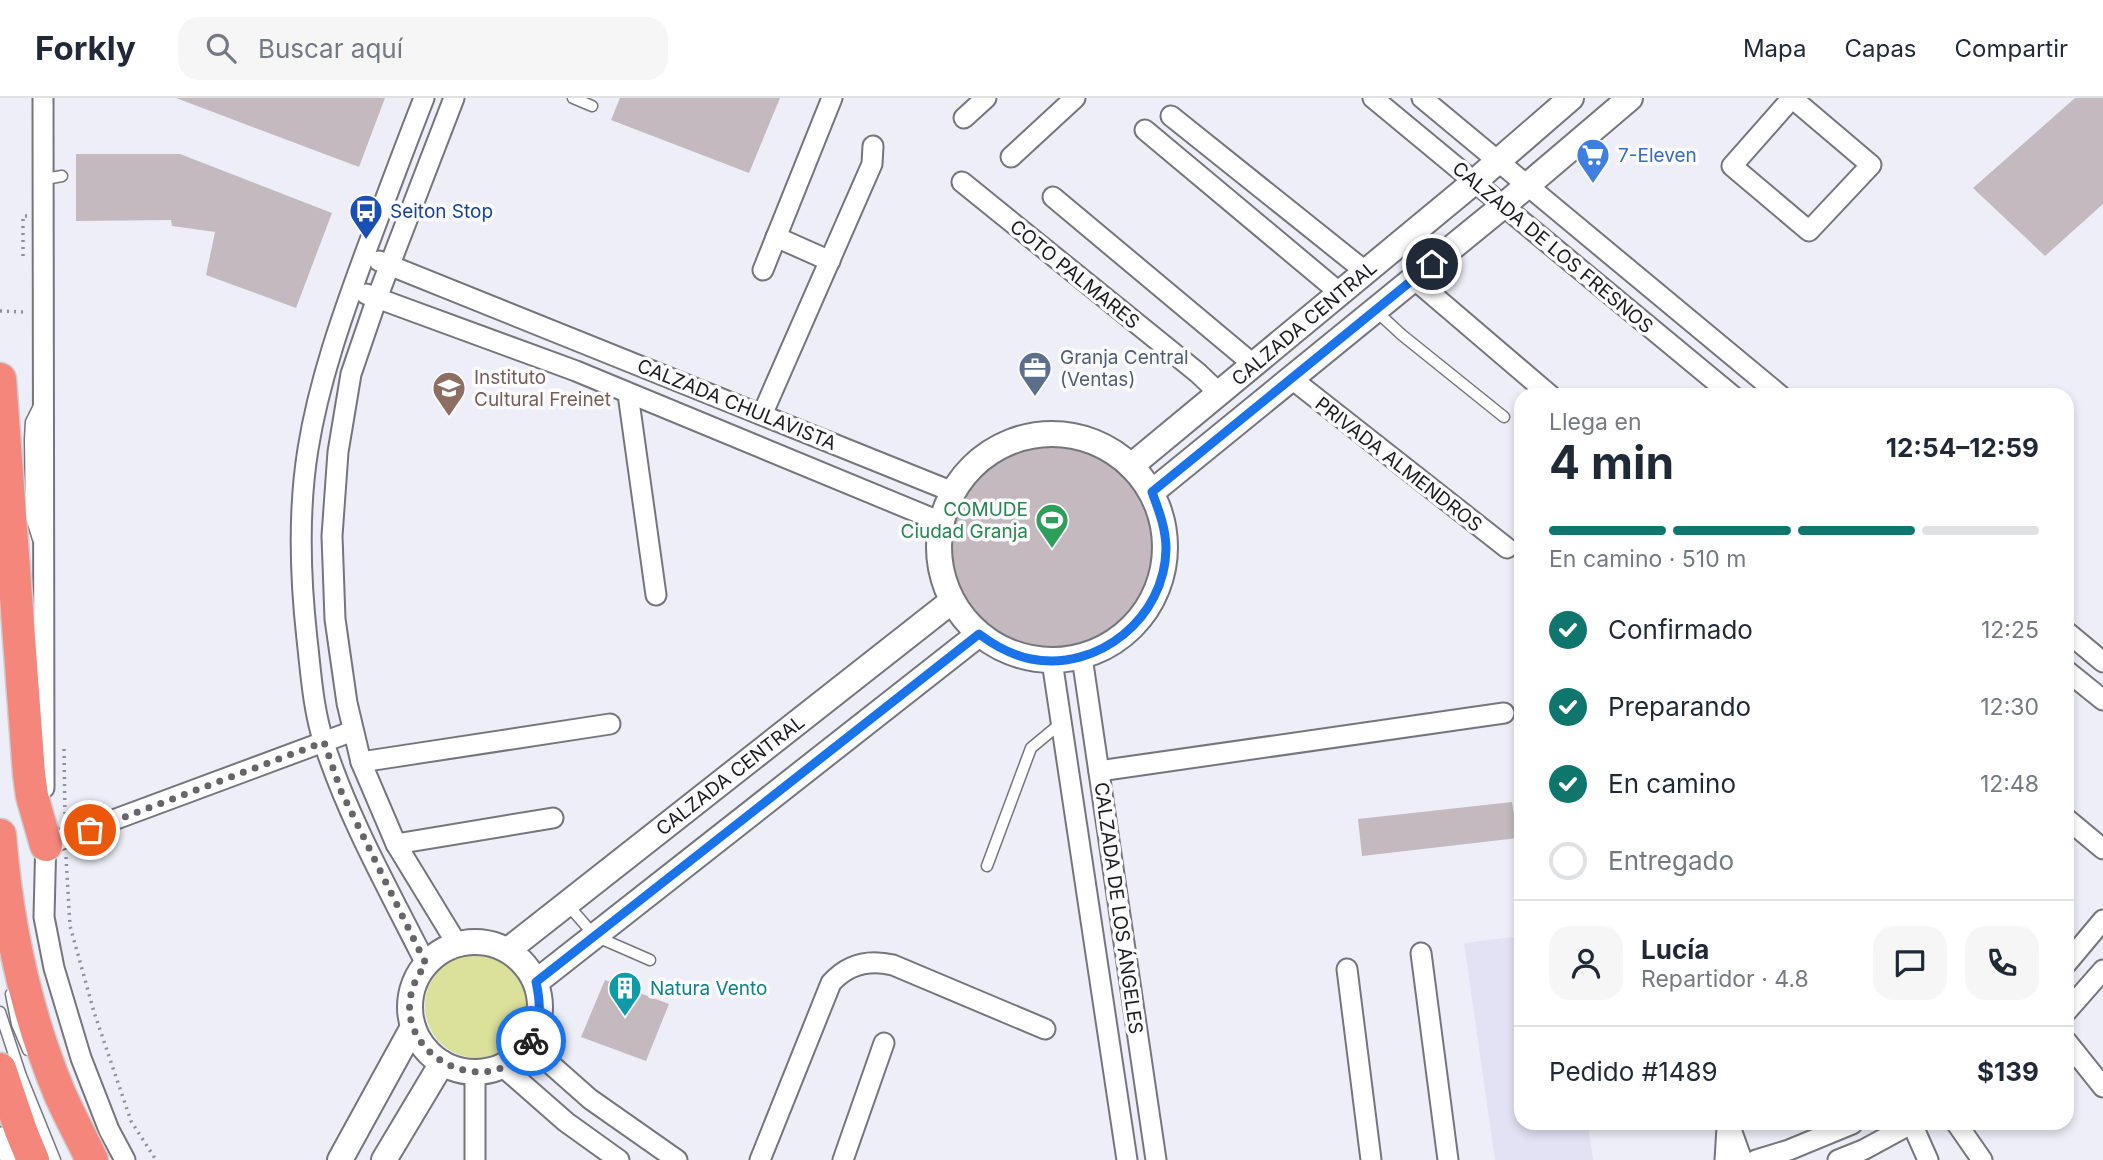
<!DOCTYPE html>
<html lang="es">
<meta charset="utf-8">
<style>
body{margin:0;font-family:Inter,sans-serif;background:#f6f6f7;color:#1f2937;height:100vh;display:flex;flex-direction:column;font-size:26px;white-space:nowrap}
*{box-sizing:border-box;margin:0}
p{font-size:23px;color:#747a83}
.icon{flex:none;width:38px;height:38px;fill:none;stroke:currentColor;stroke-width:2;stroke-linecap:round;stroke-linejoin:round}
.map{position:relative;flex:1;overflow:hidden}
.side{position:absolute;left:1514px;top:290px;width:560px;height:742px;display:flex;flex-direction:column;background:#fff;border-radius:21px;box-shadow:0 4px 10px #0003}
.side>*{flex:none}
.pin{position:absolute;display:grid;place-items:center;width:60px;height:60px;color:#fff;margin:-30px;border:4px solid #fff;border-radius:50%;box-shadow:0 2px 7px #0007}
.courier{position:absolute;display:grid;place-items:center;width:70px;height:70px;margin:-35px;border:5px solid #1a73e8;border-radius:50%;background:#fff;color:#222;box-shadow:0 2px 9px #0007}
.overview em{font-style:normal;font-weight:700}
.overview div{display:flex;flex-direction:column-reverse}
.overview{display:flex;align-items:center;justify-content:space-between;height:119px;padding:0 35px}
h1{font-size:46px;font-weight:700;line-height:52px}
.bar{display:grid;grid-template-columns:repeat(4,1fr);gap:10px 7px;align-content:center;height:84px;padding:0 35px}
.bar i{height:9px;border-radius:5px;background:#e0e1e3}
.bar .active{background:#0f766e}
.bar p{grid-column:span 4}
.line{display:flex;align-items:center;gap:18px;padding:0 35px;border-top:2px solid #e0e1e3}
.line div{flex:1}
.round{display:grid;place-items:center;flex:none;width:74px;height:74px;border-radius:21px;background:#f6f6f7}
ol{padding:0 35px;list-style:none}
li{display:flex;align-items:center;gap:21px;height:77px}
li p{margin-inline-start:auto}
li .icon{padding:7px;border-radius:50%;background:#0f766e;color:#fff;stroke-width:4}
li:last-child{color:#747a83}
li i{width:38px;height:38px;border:4px solid #e0e1e3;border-radius:50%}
header{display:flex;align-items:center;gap:42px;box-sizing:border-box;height:98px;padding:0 35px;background:#fff;border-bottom:2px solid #e0e1e3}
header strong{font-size:33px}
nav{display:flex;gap:38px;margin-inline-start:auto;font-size:24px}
.search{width:490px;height:63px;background:#f6f6f7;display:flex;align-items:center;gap:18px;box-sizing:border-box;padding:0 24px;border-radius:21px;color:#747a83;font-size:26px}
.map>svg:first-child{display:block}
.built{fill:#e2e2f4}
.green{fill:#dbe19b}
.building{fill:#c3b9be}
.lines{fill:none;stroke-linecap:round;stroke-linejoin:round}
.service-casing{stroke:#75757e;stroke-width:13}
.minor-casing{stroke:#75757e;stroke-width:23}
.tertiary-casing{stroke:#75757e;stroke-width:28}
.trunk-casing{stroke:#cdcdce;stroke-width:35}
.path{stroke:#8f8f96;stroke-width:3.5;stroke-dasharray:2 5;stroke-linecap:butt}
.service{stroke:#fff;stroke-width:10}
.minor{stroke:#fff;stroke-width:19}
.tertiary{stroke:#fff;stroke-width:24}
.trunk{stroke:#f4867c;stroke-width:32}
.done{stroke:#65656a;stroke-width:7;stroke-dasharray:0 12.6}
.route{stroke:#1a73e8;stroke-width:9}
.labels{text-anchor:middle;stroke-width:7;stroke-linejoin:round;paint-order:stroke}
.shop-label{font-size:19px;fill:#366cbe;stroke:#fcfcfe;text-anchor:start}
.transit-label{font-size:19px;fill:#164399;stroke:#fcfcfe;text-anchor:start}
.street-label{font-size:19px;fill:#1b1b1e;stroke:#fcfcfe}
.service-label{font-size:19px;fill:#4e5e75;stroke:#fcfcfe;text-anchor:start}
.education-label{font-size:19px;fill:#785e54;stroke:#fcfcfe;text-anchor:start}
.leisure-label{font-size:19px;fill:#27864d;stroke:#fcfcfe;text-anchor:end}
.culture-label{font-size:19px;fill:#0d838f;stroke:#fcfcfe;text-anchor:start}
</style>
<header>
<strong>Forkly</strong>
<div class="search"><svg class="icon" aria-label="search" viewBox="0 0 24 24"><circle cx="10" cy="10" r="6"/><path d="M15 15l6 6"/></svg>Buscar aquí</div>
<nav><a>Mapa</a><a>Capas</a><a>Compartir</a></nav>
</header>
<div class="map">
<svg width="2103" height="1062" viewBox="0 0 2103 1062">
<rect width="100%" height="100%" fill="#eeeef8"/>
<!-- built -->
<polygon class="built" points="1521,838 1521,1026 1588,1026 1593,1062 1495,1062 1464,845"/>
<!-- green -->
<circle class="green" cx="477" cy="908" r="52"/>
<!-- building -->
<g class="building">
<polygon points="176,0 385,0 359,69"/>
<polygon points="620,0 780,0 749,75 611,22"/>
<polygon points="2075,0 2103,0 2103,106 2045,158 1973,90"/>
<polygon points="76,56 180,56 332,115 296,210 206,177 215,134 172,128 171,122 76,123"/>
<circle cx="1052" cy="449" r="101"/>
<polygon points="1512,704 1518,740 1362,758 1358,721"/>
<polygon points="605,882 669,906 646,963 581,939"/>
</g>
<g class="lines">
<defs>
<g id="service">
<polyline points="573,0 592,8"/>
<polyline points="45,81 62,78"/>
<polyline points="1376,213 1402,237 1504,319"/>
<polyline points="38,441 31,419 30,341 31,324 39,308"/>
<polyline points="987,768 1031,650 1061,625"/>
<polyline points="567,806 595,838 650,862"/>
<polyline points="11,896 17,926 28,952"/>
<polyline points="0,914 21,978 55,1062"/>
</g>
<g id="minor">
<polyline points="43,0 44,690"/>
<path d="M424,0C404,51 385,102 366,153C342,218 319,283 308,351C298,413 300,478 307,541C311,576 313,611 324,645C349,722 390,794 426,866"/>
<polyline points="454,0 377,200 351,276 338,354 332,438 335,521 347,605 361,664 396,746 457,846"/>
<polyline points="1373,0 1733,298"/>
<polyline points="1422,0 1781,298"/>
<polygon points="1792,0 1871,67 1809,133 1732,68"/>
<polyline points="1171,18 1366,174"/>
<polyline points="964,20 986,0"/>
<polyline points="1145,32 1340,195"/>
<polyline points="1011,59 1075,0"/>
<polyline points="962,84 1198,275 1219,295"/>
<polyline points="1053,99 1254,267"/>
<polyline points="776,139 830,163"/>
<polyline points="379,163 953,394"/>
<polyline points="763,172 832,0"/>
<polyline points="1414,181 1551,298"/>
<polyline points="366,196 576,273 941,424"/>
<polyline points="1292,281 1507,450"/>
<polyline points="628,296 656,497"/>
<polyline points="762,317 872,66 873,48"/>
<polyline points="2067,534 2103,564"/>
<polyline points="1082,559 1156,1062"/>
<polyline points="1052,563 1127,1062"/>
<polyline points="2067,573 2103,602"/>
<polyline points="361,664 610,626"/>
<polyline points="1099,673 1504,615"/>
<polyline points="2067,721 2103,751"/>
<polyline points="46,738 44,819 54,870 81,960 109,1032 125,1062"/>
<polyline points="396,746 553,720"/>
<polyline points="46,747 353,633"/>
<polyline points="1421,855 1448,1062"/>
<polyline points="2067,865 2103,822"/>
<polyline points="1347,871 1371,1062"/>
<polyline points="2067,913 2103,872"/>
<polyline points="2067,944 2103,989"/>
<polyline points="529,947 590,1001 677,1062"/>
<polyline points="502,968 566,1024 619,1062"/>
<polyline points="1729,1026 1742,1062"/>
<polyline points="1912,1026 1928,1062"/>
<polyline points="1957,1026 1982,1062"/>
<polyline points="0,1039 11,1062"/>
<polyline points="475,1062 475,974"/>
<path d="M760,1062L831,885C847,867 868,861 893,867L1045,931"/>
<polyline points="843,1062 884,945"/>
<polyline points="1725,1062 1727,1030"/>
<polyline points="1756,1062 1789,1052 1852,1026"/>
<polyline points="1838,1062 1863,1052 1911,1026"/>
</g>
<g id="tertiary">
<circle cx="1052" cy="449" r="113"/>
<polyline points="1131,368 1474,84 1571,0"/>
<polyline points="1152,394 1503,108 1630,0"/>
<circle cx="475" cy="909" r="65"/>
<polyline points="508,852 952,503"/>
<polyline points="536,884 979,536"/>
<polyline points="340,1062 413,929"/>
<polyline points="384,1062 442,965"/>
</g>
<g id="trunk">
<polyline points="0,281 29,676 32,698 46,747"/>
<path d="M0,737C7,825 25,912 59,994C69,1017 81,1039 92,1062"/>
<polyline points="0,971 21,1033 33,1062"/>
</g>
</defs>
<!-- service casing -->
<use href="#service" class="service-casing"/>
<!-- minor casing -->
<use href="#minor" class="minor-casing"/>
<!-- tertiary casing -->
<use href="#tertiary" class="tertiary-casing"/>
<!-- trunk casing -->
<use href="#trunk" class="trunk-casing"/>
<!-- path -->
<g class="path">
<polyline points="23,158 23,118 27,118"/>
<polyline points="0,213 24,214 24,212"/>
<polyline points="64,651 65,720"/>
<polyline points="66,759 70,828 94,914 131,1023 156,1062"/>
</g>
<!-- service -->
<use href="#service" class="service"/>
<!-- minor -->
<use href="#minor" class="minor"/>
<!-- tertiary -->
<use href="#tertiary" class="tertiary"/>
<!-- trunk -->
<use href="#trunk" class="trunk"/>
</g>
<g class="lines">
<!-- done -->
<path class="done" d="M90,732L324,644L341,693L426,866C422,872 417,878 415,884C384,956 493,1011 531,943"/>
<!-- route -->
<path class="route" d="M531,943C541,922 541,906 536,884L979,536C995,548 1011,557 1031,561C1099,574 1165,519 1166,451C1166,431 1159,413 1152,394L1432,166"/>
</g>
<!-- icons -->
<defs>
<symbol id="supermarket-pin" viewBox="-11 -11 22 30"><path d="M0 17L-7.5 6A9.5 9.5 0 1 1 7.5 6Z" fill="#3f7fe0" stroke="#fcfcfe"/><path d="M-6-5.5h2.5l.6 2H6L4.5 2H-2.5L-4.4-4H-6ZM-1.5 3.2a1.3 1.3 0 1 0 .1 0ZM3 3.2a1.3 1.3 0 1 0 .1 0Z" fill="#fff"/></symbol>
<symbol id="bus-pin" viewBox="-11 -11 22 30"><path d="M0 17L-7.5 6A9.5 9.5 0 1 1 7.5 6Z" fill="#1a4fb4" stroke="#fcfcfe"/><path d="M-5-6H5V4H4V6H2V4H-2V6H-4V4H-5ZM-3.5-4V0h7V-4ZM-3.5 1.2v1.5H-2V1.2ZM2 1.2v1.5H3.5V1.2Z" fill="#fff"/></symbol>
<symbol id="office-pin" viewBox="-11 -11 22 30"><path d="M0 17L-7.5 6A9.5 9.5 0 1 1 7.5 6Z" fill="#5c6f8a" stroke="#fcfcfe"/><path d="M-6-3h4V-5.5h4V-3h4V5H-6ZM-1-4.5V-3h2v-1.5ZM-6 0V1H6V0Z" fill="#fff"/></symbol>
<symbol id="school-pin" viewBox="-11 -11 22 30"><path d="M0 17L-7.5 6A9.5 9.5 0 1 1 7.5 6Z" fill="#8d6e63" stroke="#fcfcfe"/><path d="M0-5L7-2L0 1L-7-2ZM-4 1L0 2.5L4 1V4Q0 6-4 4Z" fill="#fff"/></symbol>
<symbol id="stadium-pin" viewBox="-11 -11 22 30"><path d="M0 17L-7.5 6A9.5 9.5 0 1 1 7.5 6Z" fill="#2e9e5b" stroke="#fcfcfe"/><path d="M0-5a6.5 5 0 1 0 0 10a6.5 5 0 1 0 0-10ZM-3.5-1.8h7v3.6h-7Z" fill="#fff"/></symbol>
<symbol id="building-pin" viewBox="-11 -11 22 30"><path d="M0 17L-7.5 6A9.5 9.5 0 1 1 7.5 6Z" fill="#0f9aa8" stroke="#fcfcfe"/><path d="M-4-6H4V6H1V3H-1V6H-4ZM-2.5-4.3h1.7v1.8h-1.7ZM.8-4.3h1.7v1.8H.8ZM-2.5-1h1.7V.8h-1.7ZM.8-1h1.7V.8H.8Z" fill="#fff"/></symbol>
</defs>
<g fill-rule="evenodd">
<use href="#supermarket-pin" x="1574" y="38" width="38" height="52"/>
<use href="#bus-pin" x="347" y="94" width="38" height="52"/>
<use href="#office-pin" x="1016" y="251" width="38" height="52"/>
<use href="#school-pin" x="430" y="271" width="38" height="52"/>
<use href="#stadium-pin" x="1033" y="403" width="38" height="52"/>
<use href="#building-pin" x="606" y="871" width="38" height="52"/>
</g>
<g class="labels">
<!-- shop labels -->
<g class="shop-label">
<text x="1618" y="64">7-Eleven</text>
</g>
<!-- transit labels -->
<g class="transit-label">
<text x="390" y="120">Seiton Stop</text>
</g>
<!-- street labels -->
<g class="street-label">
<text transform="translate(1553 149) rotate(40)" y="7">CALZADA DE LOS FRESNOS</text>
<text transform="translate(1075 176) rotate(39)" y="7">COTO PALMARES</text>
<text transform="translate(1304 225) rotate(-40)" y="7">CALZADA CENTRAL</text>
<text transform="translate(737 306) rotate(22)" y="7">CALZADA CHULAVISTA</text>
<text transform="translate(1399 366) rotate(38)" y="7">PRIVADA ALMENDROS</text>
<text transform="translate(730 677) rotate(-38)" y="7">CALZADA CENTRAL</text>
<text transform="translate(1119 810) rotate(82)" y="7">CALZADA DE LOS ÁNGELES</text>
</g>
<!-- service labels -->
<g class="service-label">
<text x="1060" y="266">Granja Central<tspan x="1060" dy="22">(Ventas)</tspan></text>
</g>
<!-- education labels -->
<g class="education-label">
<text x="474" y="286">Instituto<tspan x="474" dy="22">Cultural Freinet</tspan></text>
</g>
<!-- leisure labels -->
<g class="leisure-label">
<text x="1028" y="418">COMUDE<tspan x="1028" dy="22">Ciudad Granja</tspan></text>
</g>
<!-- culture labels -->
<g class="culture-label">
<text x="650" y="897">Natura Vento</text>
</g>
</g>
</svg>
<div class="pin" style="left:90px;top:732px;background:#ea580c"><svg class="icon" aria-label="bag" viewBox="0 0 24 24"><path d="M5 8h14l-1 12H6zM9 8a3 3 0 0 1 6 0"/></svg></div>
<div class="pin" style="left:1432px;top:166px;background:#1f2937"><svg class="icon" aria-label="home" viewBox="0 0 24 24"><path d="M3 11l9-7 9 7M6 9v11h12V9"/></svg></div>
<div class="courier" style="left:531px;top:943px"><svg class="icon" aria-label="bike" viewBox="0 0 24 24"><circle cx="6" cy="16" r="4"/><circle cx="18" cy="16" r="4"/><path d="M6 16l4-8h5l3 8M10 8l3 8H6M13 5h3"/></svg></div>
<section class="side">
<div class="overview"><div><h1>4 min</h1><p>Llega en</p></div><em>12:54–12:59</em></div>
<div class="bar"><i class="active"></i><i class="active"></i><i class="active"></i><i></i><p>En camino · 510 m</p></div>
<ol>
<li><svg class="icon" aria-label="check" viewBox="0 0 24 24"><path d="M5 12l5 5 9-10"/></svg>Confirmado<p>12:25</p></li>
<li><svg class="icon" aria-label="check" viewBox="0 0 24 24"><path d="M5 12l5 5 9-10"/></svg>Preparando<p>12:30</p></li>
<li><svg class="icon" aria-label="check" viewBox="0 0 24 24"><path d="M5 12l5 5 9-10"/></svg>En camino<p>12:48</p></li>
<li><i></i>Entregado</li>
</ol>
<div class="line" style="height:126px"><a class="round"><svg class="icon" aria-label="person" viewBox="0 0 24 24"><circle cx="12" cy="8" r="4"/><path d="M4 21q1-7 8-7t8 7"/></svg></a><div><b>Lucía</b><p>Repartidor · 4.8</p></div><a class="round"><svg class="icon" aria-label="chat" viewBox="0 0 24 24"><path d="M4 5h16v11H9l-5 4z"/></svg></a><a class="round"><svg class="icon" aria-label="phone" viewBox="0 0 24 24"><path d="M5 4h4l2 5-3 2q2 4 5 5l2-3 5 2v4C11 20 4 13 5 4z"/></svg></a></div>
<div class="line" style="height:91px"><div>Pedido #1489</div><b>$139</b></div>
</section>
</div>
